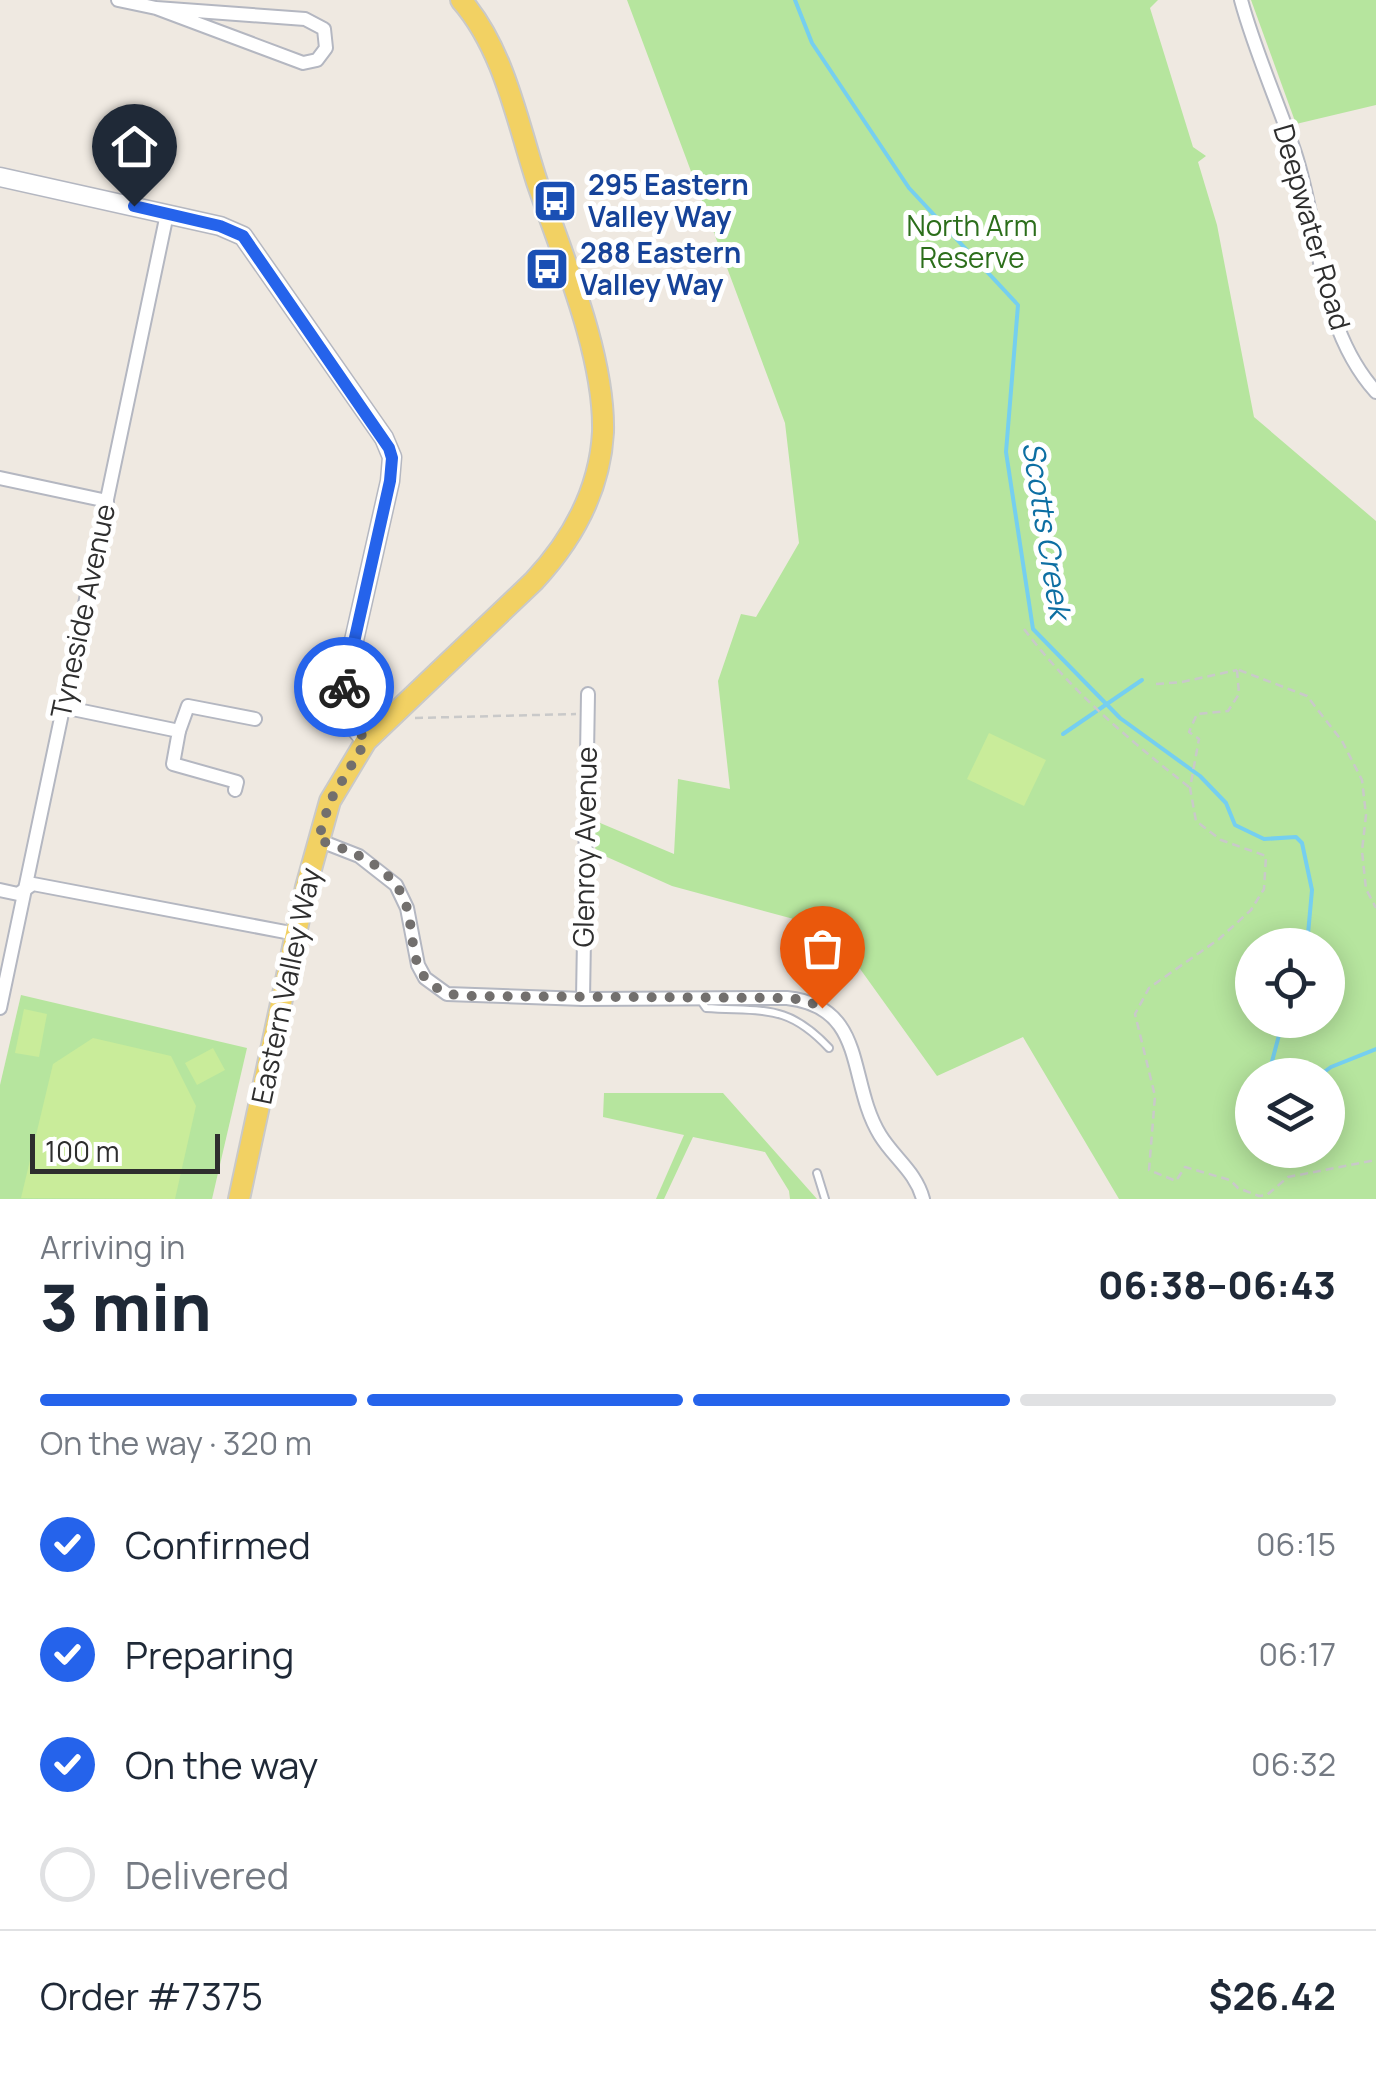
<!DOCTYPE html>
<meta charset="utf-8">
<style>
body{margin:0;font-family:Manrope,sans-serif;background:#f2f2f3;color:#1f2937;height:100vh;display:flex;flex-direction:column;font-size:38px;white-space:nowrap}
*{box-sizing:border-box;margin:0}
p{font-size:32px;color:#747a83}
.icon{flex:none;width:55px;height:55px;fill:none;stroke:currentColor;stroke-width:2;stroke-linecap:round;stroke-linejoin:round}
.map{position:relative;height:1199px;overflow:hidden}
.details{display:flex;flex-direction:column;background:#fff;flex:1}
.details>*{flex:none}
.fabs{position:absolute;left:1235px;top:928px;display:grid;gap:20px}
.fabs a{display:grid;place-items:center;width:110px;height:110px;border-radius:50%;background:#fff;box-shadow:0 5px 25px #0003;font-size:50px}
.scale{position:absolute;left:30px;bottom:25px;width:190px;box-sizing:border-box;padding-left:10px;border:5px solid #2e2e2e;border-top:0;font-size:28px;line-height:35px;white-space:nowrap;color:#2e2e2e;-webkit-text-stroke:8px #fff;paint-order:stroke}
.pin{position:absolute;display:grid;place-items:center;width:85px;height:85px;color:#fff;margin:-102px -42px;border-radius:50% 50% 50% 0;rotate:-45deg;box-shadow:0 0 10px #0007}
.pin .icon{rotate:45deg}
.courier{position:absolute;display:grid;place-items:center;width:100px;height:100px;margin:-50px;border:8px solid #2563eb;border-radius:50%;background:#fff;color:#222;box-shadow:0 2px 12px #0007}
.overview em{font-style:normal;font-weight:800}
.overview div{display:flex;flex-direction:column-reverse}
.overview{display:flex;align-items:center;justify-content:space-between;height:170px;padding:0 40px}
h1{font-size:65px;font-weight:800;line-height:75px}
.bar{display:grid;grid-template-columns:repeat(4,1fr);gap:15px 10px;align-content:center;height:120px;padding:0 40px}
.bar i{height:12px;border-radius:8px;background:#e0e1e3}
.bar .current{background:#2563eb}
.bar p{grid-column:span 4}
.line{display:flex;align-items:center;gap:25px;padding:0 40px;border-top:2px solid #e0e1e3}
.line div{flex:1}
ol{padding:0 40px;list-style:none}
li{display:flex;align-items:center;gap:30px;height:110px}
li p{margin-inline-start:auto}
li .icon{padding:10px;border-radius:50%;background:#2563eb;color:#fff;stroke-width:4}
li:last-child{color:#747a83}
li i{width:55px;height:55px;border:5px solid #e0e1e3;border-radius:50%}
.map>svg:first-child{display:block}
.green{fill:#b6e59e;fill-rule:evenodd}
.pitch{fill:#c9ec9a}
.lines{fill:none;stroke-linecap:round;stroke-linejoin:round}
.stream{stroke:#75cff0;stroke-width:4}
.service-casing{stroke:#b4b7c1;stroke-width:10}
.minor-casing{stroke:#b4b7c1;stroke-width:16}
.tertiary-casing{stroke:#b4b7c1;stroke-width:21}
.primary-casing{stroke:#c9c9c9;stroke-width:24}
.path{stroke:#c9c9c9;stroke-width:2.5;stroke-dasharray:8 5;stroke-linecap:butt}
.service{stroke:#fff;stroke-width:6}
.minor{stroke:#fff;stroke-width:12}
.tertiary{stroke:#fff;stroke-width:18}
.primary{stroke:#f2d163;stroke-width:20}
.done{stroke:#726f6d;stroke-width:10;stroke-dasharray:0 18}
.route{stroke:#2563eb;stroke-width:12}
.labels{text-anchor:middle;stroke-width:10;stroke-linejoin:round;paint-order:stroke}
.transit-label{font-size:28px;font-weight:bold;fill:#164399;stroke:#fff;text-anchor:start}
.park-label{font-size:28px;fill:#2c6e1b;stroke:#fff}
.street-label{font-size:28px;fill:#2e2e2e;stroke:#fff}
.water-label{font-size:30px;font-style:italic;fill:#0d6fa3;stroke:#fff}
</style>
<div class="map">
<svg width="1376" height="1199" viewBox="0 0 1376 1199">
<rect width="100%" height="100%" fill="#efe9e1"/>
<!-- green -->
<g class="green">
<path d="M627,0H1158L1150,8L1193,147L1206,156L1198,162L1217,225L1254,417L1376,521V1199H1119L1023,1037L937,1076L858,966L806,952L816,925L672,886L607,857L596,856L593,820L674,854L678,779L730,789L718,681L741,614L756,617L799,543L785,423ZM1252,945H1328V1020H1252ZM1252,1075H1328V1150H1252Z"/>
<polygon points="1251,0 1376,0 1376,105 1296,124"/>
<polygon points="21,995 247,1048 212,1199 0,1199 0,1085"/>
<polygon points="604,1093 723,1093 817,1199 790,1199 789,1191 765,1152 693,1137 664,1199 656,1199 684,1135 603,1117"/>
</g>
<!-- pitch -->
<g class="pitch">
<polygon points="989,733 1046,760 1024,806 967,779"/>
<polygon points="24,1009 47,1014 39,1057 15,1053"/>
<polygon points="93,1038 171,1056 196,1106 175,1199 21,1198 53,1064"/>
<polygon points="213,1048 225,1070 197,1085 185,1063"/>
</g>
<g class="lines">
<!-- stream -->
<g class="stream">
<polyline points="795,0 812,43 909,188 1018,305 1006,452 1033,629 1120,718 1200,776 1226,803 1235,825 1264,839 1296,837 1302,843 1312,890 1307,945"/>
<polyline points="1063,734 1142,680"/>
<polyline points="1271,1075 1270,1069 1283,1020"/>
<polyline points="1320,1075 1331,1067 1376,1049"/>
</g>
<defs>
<g id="service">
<path d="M699,998L706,1008C763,1012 787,1003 829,1048"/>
<polyline points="817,1173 825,1199"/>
</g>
<g id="minor">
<polyline points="118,0 156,8 303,63 317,60 326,48 324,29 305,19 156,8"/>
<path d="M1241,0C1255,52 1278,102 1295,153C1321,232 1317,326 1376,392"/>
<polyline points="0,478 107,501"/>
<polyline points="63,707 179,731 173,764 237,782 235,790"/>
<polyline points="179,731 188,706 255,719"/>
<path d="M318,840L359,856L396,885L407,908L418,965L425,978L447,994L583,999L787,998C868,1007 847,1081 880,1135C894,1158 916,1172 923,1199"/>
<polyline points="0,890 18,894 33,884 296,934"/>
<polyline points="583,999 588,694"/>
<polyline points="0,1008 167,214"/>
</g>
<polyline id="tertiary" points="0,177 220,226 243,236 384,438 392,457 390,481 341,698 347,718 366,741"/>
<path id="primary" d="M239,1199L306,887L330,801L366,741L534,581C573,539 600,489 603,432C605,355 562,255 537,182C517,121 504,49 461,0"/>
</defs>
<!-- service casing -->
<use href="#service" class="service-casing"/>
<!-- minor casing -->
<use href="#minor" class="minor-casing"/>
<!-- tertiary casing -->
<use href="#tertiary" class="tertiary-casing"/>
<!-- primary casing -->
<use href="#primary" class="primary-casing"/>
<!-- path -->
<g class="path">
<path d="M1024,629C1071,691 1128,739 1189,787"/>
<polyline points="1237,670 1239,694 1228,711 1197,714 1189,732 1199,739 1190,788 1196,821 1221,840 1266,856 1264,889 1251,910 1219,939 1149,988 1135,1014 1155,1096 1149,1170 1176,1181 1185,1167 1230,1180 1238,1188 1259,1196 1267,1195 1288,1177 1376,1160"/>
<polyline points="1239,670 1307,696 1342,741 1362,780 1366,815 1362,851 1366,889 1376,908"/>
<polyline points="1156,684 1182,682 1237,670"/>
<polyline points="415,718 576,714"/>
</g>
<!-- service -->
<use href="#service" class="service"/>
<!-- minor -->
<use href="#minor" class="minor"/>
<!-- tertiary -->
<use href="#tertiary" class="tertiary"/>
<!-- primary -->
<use href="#primary" class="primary"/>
</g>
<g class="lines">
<!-- done -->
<path class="done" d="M344,687L343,709L366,741L330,801L318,840C347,849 381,862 398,888C424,927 395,984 460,996L786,998L806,1000L822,1008"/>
<!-- route -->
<polyline class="route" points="134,206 220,226 243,236 389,448 392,458 390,481 344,687"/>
</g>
<!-- icons -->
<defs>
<symbol id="bus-square" viewBox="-11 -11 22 22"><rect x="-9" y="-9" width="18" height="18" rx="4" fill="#1a4fb4" stroke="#fff"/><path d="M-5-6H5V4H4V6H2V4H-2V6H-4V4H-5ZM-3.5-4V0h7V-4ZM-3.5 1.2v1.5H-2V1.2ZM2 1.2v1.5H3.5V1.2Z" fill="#fff"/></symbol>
</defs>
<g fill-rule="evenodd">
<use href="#bus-square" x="530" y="176" width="50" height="50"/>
<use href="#bus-square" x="522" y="244" width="50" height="50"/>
</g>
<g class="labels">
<!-- transit labels -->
<g class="transit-label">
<text x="588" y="195">295 Eastern<tspan x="588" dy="32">Valley Way</tspan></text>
<text x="580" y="263">288 Eastern<tspan x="580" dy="32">Valley Way</tspan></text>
</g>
<!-- park labels -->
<g class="park-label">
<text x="972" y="236">North Arm<tspan x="972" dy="32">Reserve</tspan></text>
</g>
<!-- street labels -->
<g class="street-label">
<text transform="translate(1312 227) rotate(74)" y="10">Deepwater Road</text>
<text transform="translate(83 611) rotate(-78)" y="10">Tyneside Avenue</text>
<text transform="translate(585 847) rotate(-89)" y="10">Glenroy Avenue</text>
<text transform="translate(286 986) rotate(-78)" y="10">Eastern Valley Way</text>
</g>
<!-- water labels -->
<g class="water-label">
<text transform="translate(1046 530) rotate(81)" y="10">Scotts Creek</text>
</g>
</g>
</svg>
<div class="fabs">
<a><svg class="icon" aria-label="locate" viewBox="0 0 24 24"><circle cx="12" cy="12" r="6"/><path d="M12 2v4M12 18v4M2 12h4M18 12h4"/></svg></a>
<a><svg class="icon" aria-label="layers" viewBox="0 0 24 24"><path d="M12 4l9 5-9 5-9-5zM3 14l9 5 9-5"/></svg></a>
</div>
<div class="scale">100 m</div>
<div class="pin" style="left:822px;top:1008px;background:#ea580c"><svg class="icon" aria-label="bag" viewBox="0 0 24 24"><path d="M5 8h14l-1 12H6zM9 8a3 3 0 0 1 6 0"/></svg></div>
<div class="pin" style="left:134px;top:206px;background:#1f2937"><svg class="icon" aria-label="home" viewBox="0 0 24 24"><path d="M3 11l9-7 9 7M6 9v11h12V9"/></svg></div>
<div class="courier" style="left:344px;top:687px"><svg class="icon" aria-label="bike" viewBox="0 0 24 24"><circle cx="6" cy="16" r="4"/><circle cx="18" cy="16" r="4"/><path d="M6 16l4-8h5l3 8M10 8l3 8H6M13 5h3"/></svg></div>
</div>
<section class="details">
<div class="overview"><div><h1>3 min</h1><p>Arriving in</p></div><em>06:38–06:43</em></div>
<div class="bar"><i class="current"></i><i class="current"></i><i class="current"></i><i></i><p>On the way · 320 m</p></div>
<ol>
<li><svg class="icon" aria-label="check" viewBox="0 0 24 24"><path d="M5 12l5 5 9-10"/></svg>Confirmed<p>06:15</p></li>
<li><svg class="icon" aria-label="check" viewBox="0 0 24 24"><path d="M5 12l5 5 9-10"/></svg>Preparing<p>06:17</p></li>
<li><svg class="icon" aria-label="check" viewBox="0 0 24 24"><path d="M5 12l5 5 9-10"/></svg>On the way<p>06:32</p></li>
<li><i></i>Delivered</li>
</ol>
<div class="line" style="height:130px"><div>Order #7375</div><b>$26.42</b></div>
</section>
